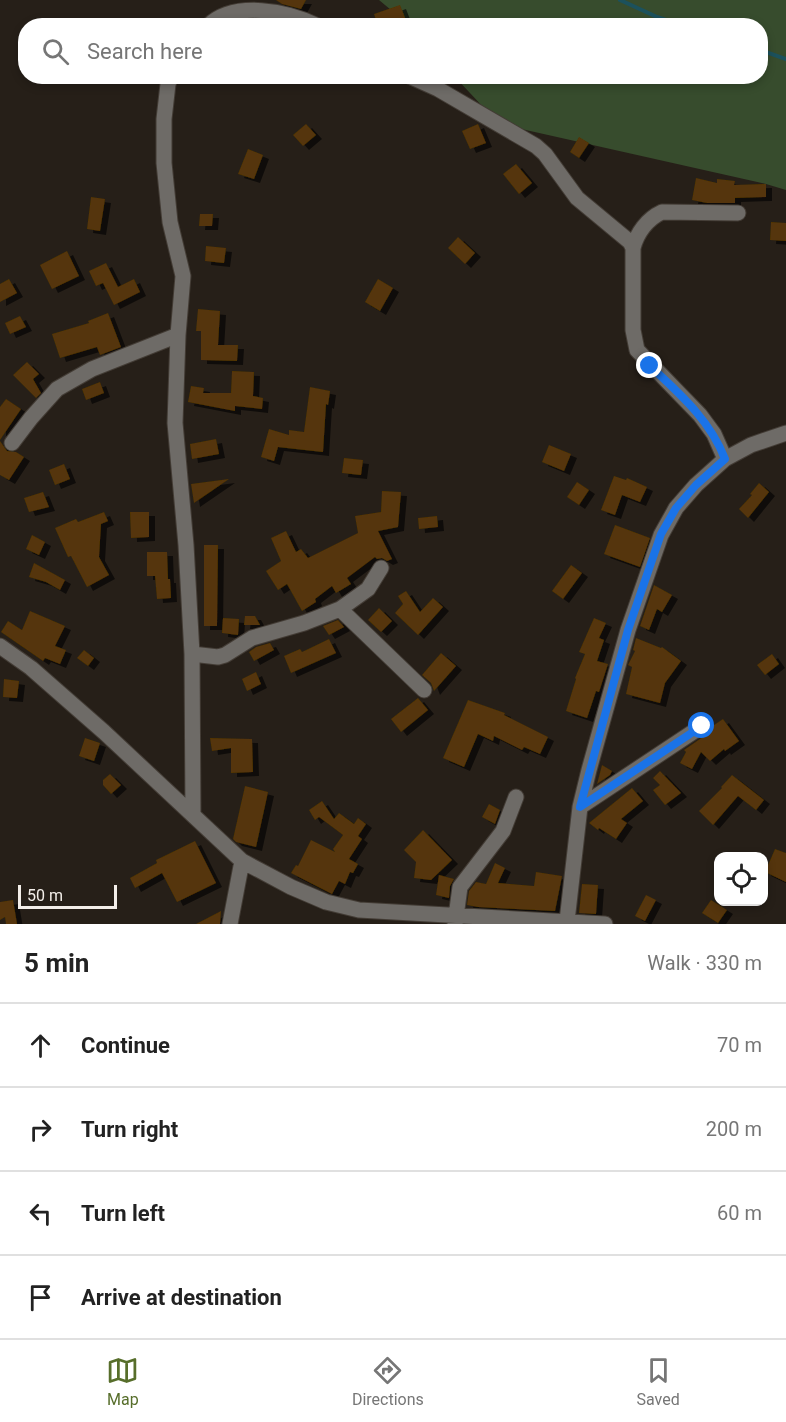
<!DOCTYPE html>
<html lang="en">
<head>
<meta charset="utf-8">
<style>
  :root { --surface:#fff; --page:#f2f2f2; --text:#222; --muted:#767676; --line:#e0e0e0; --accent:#576e2b }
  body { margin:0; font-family:Roboto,sans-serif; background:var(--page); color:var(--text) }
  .controls { position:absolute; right:18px; bottom:18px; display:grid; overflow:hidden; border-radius:12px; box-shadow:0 3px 9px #0003 }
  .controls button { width:54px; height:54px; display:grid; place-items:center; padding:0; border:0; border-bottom:2px solid var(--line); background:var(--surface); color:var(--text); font:30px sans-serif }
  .scale { position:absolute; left:18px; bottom:15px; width:99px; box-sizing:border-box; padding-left:6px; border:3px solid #f3eee9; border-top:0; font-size:16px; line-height:21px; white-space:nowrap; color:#f3eee9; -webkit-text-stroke:4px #261f18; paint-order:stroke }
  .stop { position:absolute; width:18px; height:18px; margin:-14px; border:4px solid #1a73e8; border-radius:50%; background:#fff }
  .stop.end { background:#1a73e8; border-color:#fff; box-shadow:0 2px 6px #0008 }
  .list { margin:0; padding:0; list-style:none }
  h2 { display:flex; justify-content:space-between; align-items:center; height:78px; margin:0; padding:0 24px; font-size:26px }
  h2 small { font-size:20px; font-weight:400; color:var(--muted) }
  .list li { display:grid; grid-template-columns:39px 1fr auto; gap:18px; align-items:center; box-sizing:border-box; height:84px; padding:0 24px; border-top:2px solid var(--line) }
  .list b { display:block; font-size:22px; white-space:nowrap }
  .list em { font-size:20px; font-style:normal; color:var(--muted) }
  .icon { flex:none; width:33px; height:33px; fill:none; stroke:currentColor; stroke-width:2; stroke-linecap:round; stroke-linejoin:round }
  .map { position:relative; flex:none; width:786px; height:924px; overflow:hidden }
  .search { position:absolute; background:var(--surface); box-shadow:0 3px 9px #0003; left:18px; right:18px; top:18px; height:66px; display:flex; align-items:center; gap:15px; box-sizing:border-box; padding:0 21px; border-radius:24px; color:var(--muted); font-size:22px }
  .sheet { height:414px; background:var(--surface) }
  nav { display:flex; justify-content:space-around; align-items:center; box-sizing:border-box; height:84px; border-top:2px solid var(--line); background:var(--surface); font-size:16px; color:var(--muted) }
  nav a { display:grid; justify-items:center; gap:3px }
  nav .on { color:var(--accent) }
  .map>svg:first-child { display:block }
  .green { fill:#374c2d }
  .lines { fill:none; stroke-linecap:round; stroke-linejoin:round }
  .stream { stroke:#1c515c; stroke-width:4 }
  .building { fill:#543607; filter:url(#shadow) }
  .minor-casing { stroke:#433c35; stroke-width:17 }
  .minor { stroke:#6e6b67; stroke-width:15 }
  .route { stroke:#1a73e8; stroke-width:8 }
</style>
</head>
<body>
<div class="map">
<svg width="786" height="924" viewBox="0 0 786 924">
  <defs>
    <filter id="shadow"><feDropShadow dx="6" dy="4" stdDeviation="0" flood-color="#0009"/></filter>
  </defs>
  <rect width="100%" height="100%" fill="#261f18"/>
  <path class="green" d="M379,0H786V190L766,184L499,124L455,77L760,76V26L409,25Z"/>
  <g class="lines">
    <path class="stream" d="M620,0L657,17L684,26
      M760,50L786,59"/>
  </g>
  <path class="building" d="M276,0H306L301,9L282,4Z
    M400,5L407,23L400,26H378L374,14Z
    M306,124L316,135L303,146L293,135Z
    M478,124L486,143L470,149L462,131Z
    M579,137L589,143L579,158L570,152Z
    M248,149L263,155L254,179L238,174Z
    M516,164L532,183L519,194L503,174Z
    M696,178L717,183V179L735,181L734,185L766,184V197L735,198V203H707L692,200Z
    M91,197L105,199L100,231L87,229Z
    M200,214H213L212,226H199Z
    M771,222L786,223V241L770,240Z
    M458,237L475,253L465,264L448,248Z
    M206,246L226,248L224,263L205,261Z
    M67,251L79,276L52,289L40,265Z
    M106,263L118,287L134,279L140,292L114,305L103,283L96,286L89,271Z
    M9,279L17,293L0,302V284Z
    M378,279L393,288L380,311L365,302Z
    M198,309L220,311L218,345H238L237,361L201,360V331H196Z
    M108,313L121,347L100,355L97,347L60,358L52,334L89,323L88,321Z
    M20,316L26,327L10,334L5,323Z
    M27,362L39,374L33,379L41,393L36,398L13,375Z
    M232,371L254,372L253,396L263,398L262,409L235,406V411L188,402L191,386L204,388L203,393H231Z
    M100,382L104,393L86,400L82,389Z
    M310,387L330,391L328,405L326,404L323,452L278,447L274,461L261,457L269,429L289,435V430L304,432Z
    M6,399L21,409L0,440V407Z
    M216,439L219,454L192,459L190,444Z
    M0,441L7,451L16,452L24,457L9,480L0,475Z
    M549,445L571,454L564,471L542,462Z
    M344,458L363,460L361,475L342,473Z
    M64,464L70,479L55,485L49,470Z
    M614,476L626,480L627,478L647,487L640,502L622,495L615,515L601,510Z
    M229,479L194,503L191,484Z
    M577,482L589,490L579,505L567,497Z
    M759,483L769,492L748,518L739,509L752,495L750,494Z
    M382,491L401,492L398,527L378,531L392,559L387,561L382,558L377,559L375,557L347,578L351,584L336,593L332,586L315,599L316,602L302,611L287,584L278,590L266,571L281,561L271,538L286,531L296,552L301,549L308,558L358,533L355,516L381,512Z
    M43,492L49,507L29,512L24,498Z
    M104,512L108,521L101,524L99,557L109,575L87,587L71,556L68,557L55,528L76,519L78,522Z
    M130,512H149V537L131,538Z
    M437,516L438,527L419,529L418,518Z
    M615,525L650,538L640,567L604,554Z
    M32,535L45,542L39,555L26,549Z
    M204,545H218L217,626H204Z
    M147,552H167L168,579H170L171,598L157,599L155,576H147Z
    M34,563L65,580L60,590L46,582L29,577Z
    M571,565L582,573L563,599L552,591Z
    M654,585L672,595L662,612L657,609L649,630L640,626Z
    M406,591L420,612L433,598L443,607L418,635L395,613L403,604L398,596Z
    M379,608L392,621L381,632L368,620Z
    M30,611L65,626L55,646L66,650L60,664L45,658L43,661L1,632L8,621L22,630Z
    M245,616H255L260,625H244Z
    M223,618L239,619L238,635L222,633Z
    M594,618L606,623L599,638L604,640L597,661L608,664L599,692L596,691L587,718L566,711L576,679L575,678L585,654L579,652Z
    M338,620L344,627L329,635L323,626Z
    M636,638L661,648L662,647L681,661L665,683L660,703L626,694L632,667L628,665L635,651L633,650Z
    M329,639L336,653L291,673L284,656L300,649L302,652Z
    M270,643L274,650L254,661L249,652L256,647Z
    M84,650L94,658L88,666L77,658Z
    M441,653L456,666L434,691L431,683L422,675Z
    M772,654L779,664L765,675L757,665Z
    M256,672L261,684L247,691L242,679Z
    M4,679L19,681L17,698L3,697Z
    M418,698L428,710L401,732L391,719Z
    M468,700L505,713L504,715L548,737L540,754L524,747L522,750L494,736L493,741L478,734L464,767L443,758Z
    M723,719L739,741L725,751L724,749L710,761L701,752L692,769L680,763L686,752L684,750L707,734L711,727Z
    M85,738L100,743L94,761L79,756Z
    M210,738L252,739L253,772L231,773V748L212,751Z
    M602,765L612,771L610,775L597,784Z
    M660,771L681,793L665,805L653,790L660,785L653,778Z
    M110,774L121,785L111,794L103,785V780Z
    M732,775L764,800L756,810L738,796L713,825L699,811L722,788L721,787Z
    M245,786L268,792L256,847L236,842L233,839Z
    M632,788L643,801L621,819L627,823L616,839L599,828L598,830L589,823Z
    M322,801L334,819L339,813L354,824L358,818L366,824L358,836L362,839L349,859L358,864L353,873L350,872L345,884L339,881L332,894L291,873L296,865L298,866L311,840L335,852L333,849L343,835L319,817L315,820L309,810Z
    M489,804L500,810L495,824L482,817Z
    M423,830L452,860L431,880L414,878L416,862L404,850Z
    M195,841L216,883L177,902L162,873L135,888L130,878L157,863L156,860Z
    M775,849L786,853V882L765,872Z
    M495,863L505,868L498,883L534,886L536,872L562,876L555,911L478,907L467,905L469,891L476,882L486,884Z
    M439,875L454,879L450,886L449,898L436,895Z
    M582,884L598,885L596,914L579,913Z
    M646,895L656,900L645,921L635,916Z
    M13,900L17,924H6L5,917L0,920V902Z
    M711,900L727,910L718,923L702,913Z
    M221,911L220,924H196Z"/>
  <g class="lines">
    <g class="minor-casing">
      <path id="minor" d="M208,26C234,0 288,11 318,26
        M171,76L168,84L164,119V163L170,222L183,276L178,335L175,423L186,545L192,654L193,814
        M409,76L438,89L536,146L545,154L577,198L630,242L633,248V330L637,350L700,415L714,434L725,459
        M633,248C637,233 647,219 662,212L738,213
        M12,443L31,418L57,389L92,369L178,335
        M340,609L424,690
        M0,646L31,668L104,732L242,861L291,887L326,902L359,910L605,924
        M192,654L218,657L225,655L252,638L304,623L340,609L368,589L381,568
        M580,807L702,726
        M567,921L580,807L589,770L628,630L661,535L676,508L696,485L725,459L751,445L786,433
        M230,924L242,861
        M455,924L460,887L503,831L516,797"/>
    </g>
    <use href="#minor" class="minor"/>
  </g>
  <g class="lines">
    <path class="route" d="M650,366C680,394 710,420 725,459L696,485L676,508L661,534L628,630L580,807L702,726"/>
  </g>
</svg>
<div class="controls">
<button><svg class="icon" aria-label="locate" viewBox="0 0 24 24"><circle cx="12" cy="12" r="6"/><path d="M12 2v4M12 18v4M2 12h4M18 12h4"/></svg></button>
</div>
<div class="scale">50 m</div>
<div class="stop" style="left:702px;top:726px"></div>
<div class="stop end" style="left:650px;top:366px"></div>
<div class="search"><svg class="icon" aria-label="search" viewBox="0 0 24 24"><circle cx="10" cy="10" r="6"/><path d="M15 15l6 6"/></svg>Search here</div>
</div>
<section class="sheet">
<h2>5 min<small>Walk · 330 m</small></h2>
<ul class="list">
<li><svg class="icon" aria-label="ahead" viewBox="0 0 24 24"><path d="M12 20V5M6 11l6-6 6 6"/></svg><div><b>Continue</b></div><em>70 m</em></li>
<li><svg class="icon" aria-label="right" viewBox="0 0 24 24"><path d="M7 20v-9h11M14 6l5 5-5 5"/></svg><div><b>Turn right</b></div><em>200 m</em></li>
<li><svg class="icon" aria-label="left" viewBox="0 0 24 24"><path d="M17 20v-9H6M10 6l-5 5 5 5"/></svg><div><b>Turn left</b></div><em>60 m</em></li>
<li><svg class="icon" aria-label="arrive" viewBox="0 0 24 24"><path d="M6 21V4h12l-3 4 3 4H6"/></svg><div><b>Arrive at destination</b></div></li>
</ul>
</section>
<nav>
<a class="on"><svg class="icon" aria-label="map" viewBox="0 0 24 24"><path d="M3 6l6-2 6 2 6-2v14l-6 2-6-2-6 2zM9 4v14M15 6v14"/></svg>Map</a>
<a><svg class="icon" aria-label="directions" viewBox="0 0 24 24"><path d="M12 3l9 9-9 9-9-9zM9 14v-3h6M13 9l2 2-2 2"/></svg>Directions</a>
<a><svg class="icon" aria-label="saved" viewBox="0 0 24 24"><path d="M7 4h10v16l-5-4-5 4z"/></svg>Saved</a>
</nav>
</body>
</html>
